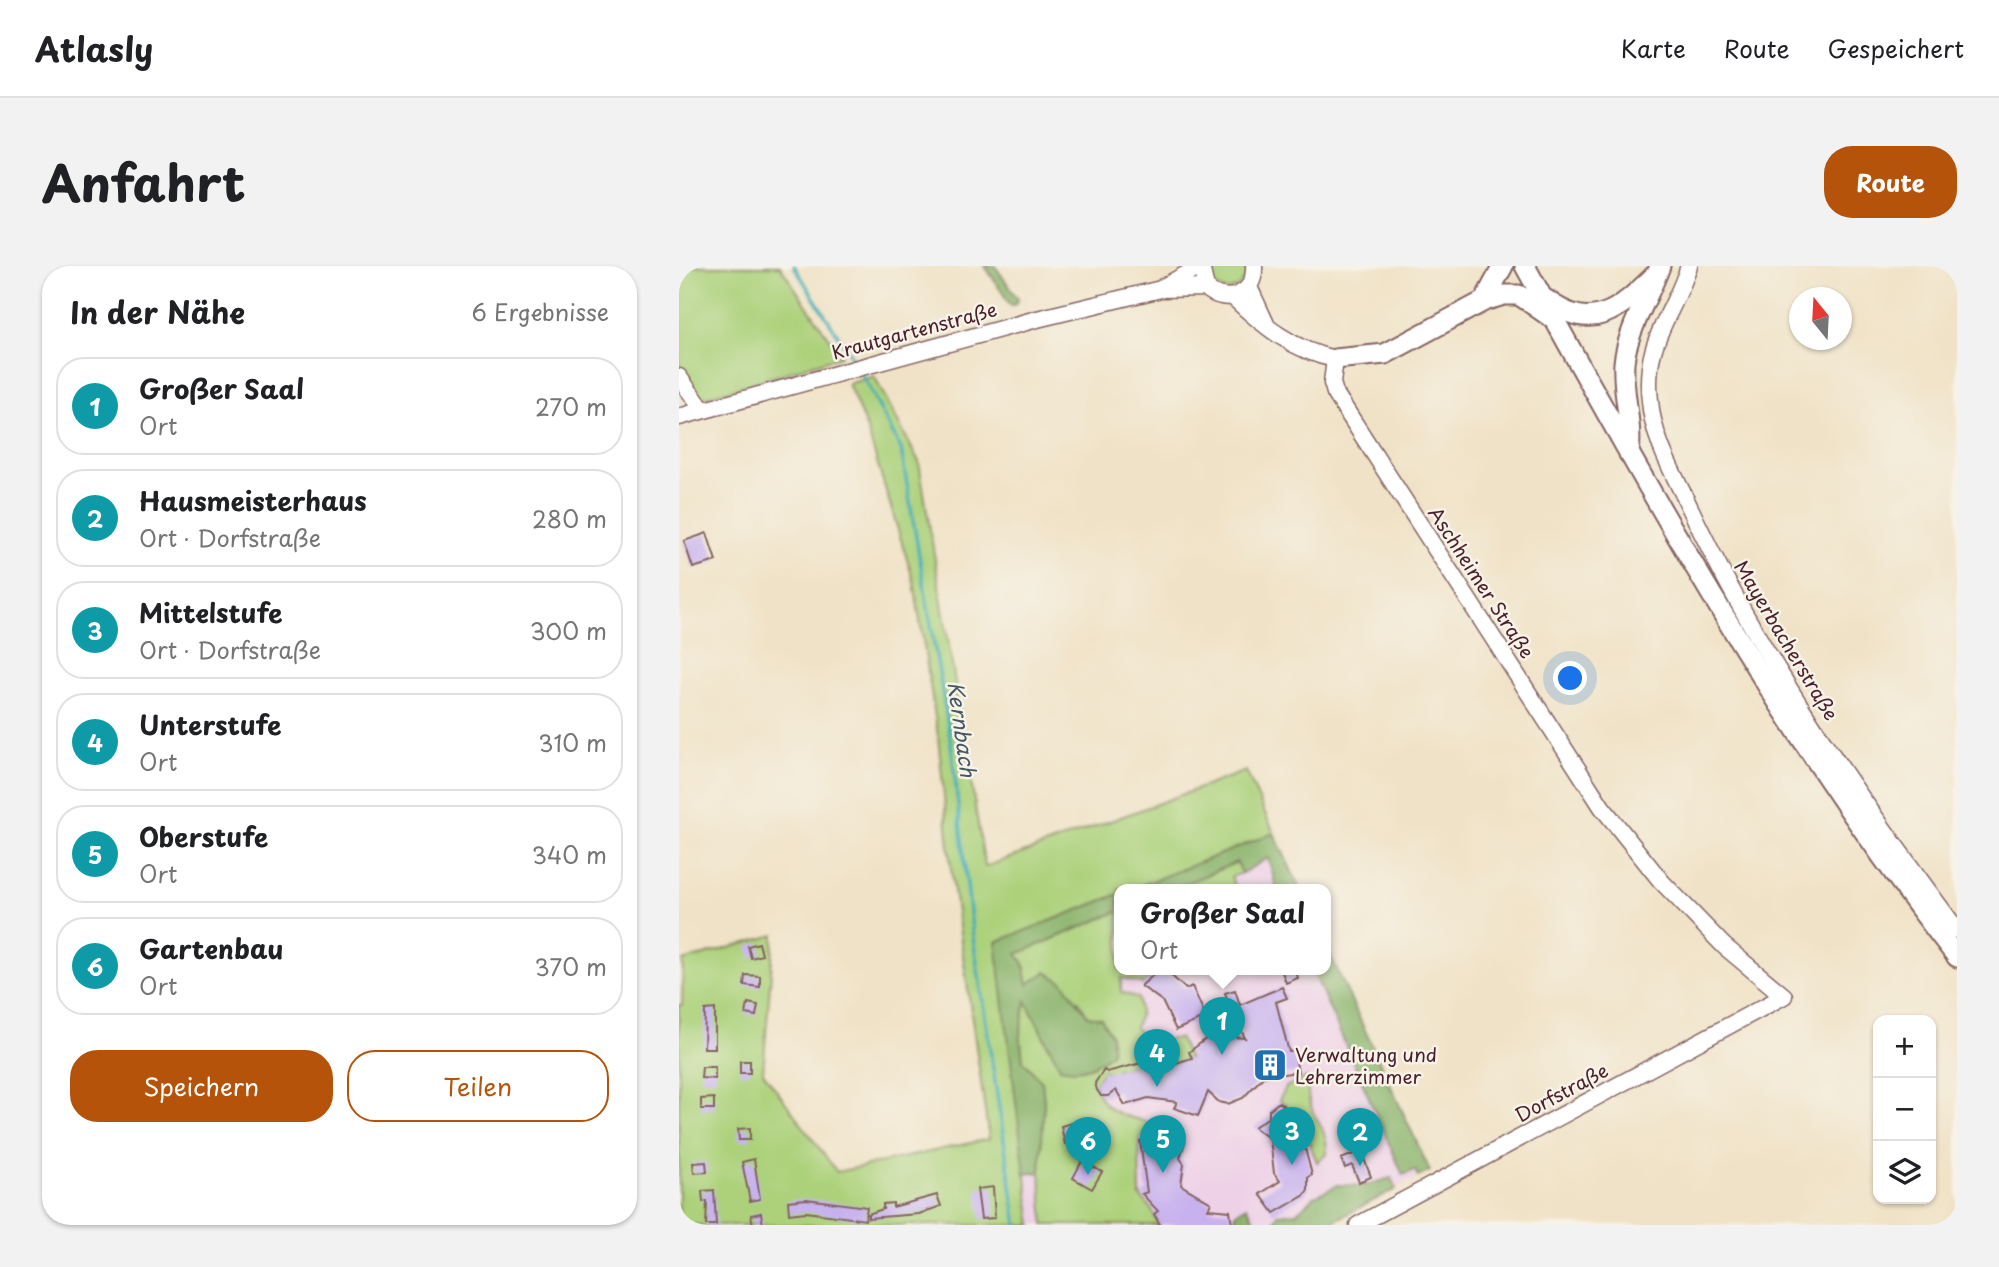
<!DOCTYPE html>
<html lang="de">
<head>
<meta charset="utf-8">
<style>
  :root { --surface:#fff; --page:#f2f2f2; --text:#202124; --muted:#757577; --line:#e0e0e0; --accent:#b45309 }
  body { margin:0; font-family:"Playpen Sans",sans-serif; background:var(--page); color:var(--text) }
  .controls { position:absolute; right:21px; bottom:21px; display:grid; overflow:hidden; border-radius:14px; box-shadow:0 2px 5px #0004 }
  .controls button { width:63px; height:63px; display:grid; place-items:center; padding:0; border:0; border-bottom:2px solid var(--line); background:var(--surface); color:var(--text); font:35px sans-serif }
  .compass { position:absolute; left:1110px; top:21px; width:63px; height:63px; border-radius:50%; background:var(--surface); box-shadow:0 2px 5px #0004; rotate:342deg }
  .you { position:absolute; left:892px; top:413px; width:24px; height:24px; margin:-18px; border:5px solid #fff; border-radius:50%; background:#1a73e8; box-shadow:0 0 0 10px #1a73e833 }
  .badge { display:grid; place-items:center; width:46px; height:46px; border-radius:50%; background:var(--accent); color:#fff; font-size:23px; font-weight:700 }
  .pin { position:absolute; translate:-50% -58px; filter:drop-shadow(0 2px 4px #0008) }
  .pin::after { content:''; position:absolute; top:37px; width:24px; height:21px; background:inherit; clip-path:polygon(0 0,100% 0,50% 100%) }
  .popup { position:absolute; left:435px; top:618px; width:217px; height:91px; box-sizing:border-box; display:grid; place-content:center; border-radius:14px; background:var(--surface); filter:drop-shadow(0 2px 5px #0005); font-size:23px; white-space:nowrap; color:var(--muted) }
  .popup b { font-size:26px; color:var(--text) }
  .popup::after { content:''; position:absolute; left:50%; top:100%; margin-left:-14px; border:14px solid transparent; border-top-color:var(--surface) }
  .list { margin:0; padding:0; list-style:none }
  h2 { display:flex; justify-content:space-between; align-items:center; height:91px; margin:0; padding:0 28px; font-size:30px }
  h2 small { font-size:23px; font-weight:400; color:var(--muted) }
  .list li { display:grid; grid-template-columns:46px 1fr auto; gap:21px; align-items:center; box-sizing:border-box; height:98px; margin:0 14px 14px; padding:0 14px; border:2px solid var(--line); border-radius:28px }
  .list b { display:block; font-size:26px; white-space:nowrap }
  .list p { margin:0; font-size:23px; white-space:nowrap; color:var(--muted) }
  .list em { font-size:23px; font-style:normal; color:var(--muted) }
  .actions { display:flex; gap:14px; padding:21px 28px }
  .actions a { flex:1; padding:16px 0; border:2px solid var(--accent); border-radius:28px; text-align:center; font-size:24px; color:var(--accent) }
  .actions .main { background:var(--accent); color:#fff }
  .icon { flex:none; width:38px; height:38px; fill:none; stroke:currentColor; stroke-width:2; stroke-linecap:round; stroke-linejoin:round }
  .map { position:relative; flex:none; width:1278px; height:959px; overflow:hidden; border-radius:28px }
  header { display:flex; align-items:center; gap:42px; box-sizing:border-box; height:98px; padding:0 35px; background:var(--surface); border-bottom:2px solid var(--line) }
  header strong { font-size:33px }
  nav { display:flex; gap:38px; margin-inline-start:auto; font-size:24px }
  .intro { display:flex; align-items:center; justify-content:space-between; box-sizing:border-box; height:168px; padding:0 42px }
  h1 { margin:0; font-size:49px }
  .button { padding:18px 32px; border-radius:28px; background:var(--accent); color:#fff; font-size:24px; font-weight:700 }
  main { display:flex; gap:42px; padding:0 42px }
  aside { flex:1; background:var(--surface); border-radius:28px; box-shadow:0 2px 5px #0004 }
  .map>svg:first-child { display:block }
  .built { fill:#eed0e7 }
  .green { fill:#acd17a; stroke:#7b7852; stroke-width:2 }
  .forest { fill:#89b36a; stroke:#6a694a; stroke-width:2 }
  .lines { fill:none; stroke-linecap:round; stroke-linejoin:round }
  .stream { stroke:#3aabb5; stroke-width:3.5 }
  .building { fill:#c8b1ef }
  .minor-casing { stroke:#846361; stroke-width:19 }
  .major-casing { stroke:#846361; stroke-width:23 }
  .minor { stroke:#fff; stroke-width:16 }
  .major { stroke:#fff; stroke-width:19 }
  .labels { text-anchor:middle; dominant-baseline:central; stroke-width:5; stroke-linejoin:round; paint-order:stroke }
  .street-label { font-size:19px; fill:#4a1f2b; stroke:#f7f3e8 }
  .poi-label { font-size:19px; fill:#4a1f2b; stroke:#f7f3e8; text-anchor:start }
  .water-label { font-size:21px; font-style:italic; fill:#445762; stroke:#f7f3e8 }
</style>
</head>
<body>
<header>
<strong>Atlasly</strong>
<nav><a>Karte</a><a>Route</a><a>Gespeichert</a></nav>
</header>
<div class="intro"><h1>Anfahrt</h1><a class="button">Route</a></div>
<main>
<aside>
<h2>In der Nähe<small>6 Ergebnisse</small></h2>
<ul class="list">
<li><span class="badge" style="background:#0f9aa8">1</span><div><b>Großer Saal</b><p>Ort</p></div><em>270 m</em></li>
<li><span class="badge" style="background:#0f9aa8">2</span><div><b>Hausmeisterhaus</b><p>Ort · Dorfstraße</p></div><em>280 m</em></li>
<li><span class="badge" style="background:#0f9aa8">3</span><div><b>Mittelstufe</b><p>Ort · Dorfstraße</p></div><em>300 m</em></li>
<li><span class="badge" style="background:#0f9aa8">4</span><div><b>Unterstufe</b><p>Ort</p></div><em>310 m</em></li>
<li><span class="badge" style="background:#0f9aa8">5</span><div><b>Oberstufe</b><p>Ort</p></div><em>340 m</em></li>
<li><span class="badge" style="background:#0f9aa8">6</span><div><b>Gartenbau</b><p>Ort</p></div><em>370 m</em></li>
</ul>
<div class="actions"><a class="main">Speichern</a><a>Teilen</a></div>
</aside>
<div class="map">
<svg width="1278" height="959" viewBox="0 0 1278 959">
  <rect width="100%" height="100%" fill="#f7f3e8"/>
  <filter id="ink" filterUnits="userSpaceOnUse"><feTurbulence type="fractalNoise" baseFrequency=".0143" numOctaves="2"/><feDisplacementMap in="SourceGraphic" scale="14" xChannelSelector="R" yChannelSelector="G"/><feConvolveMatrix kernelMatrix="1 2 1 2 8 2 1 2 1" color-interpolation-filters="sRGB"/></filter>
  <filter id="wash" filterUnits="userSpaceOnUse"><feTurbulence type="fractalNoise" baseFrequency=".00686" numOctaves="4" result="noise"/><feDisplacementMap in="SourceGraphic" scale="28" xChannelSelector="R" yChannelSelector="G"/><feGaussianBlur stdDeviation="1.57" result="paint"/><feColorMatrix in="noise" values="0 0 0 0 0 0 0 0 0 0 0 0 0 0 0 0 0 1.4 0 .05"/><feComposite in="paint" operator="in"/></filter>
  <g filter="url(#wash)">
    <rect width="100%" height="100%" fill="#f0e2c6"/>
    <path class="built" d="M567,505L621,623H440V703H646V678L751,905L647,959H353L317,676Z"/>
    <path class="green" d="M0,0H101L162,90L21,133L0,101Z
      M528,0H568V9L560,21L547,25L534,19Z
      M195,110L240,196L306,601L567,505L595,567L453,623H440V628L318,676L353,959H0V739H3L4,695L95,669L84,806L158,906L310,873L273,611L259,470L235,316L188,163L169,118Z
      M558,596L563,607L552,611L557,623H493Z
      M440,645V703H481L464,718L442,712V726L459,732L461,747L456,762L473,776L500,772L510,793L494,798L470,795L437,803L438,812L425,804L416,817C421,847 447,851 473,857L460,875L461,930L473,943L479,959H365L361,906L365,836L363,816L344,795L341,767L347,734L370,782L409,750L399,734L349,718L344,696L338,688Z
      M627,812C630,820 628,826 630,834C636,858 648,859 648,888L638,896L627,868L614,853L618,849L600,834L608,820Z"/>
    <path class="forest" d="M306,0H316L339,33L338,37L332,40Z
      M595,567L621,623H598L589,592L563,607L558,596L493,623H453Z
      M440,628V645L338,688L344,696L349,718L367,706L384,716L409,750L422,752L432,769L433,786C417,801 402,807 381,802L347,735L341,767L344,795L363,816L365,836L361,906L346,908L317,676Z
      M646,678L751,905L739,911L736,904L724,909L633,703H646Z
      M712,912L717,923L647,959L596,956L599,948L617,947L636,930L659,919L684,920Z
      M568,940L578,959H555L557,947Z"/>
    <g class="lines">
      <path class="stream" d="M115,0L177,98
        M181,105L222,183L272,477L294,672L338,959"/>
    </g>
    <g id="blocks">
      <path class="building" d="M28,267L37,295L14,302L5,275Z
        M80,677L83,689L72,692L69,680Z
        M481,703H485L507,723L513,720L527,751L497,764L483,735L462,720Z
        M602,703H616L619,712L607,717Z
        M66,709L81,710V721L65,719Z
        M603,721L608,732L597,736L610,786L615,785L619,806L584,811L564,832L549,838L540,836L529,826L519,850L495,842L498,836L469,832L446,839L437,824L429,830H422L418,824L416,817L425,804L428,806L470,795L494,798L513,792L510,786L532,769L566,772L553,744L558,738L551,741L546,727L556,724L561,739Z
        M69,737L79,739L77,750L67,748Z
        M36,743V782H25L26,744Z
        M61,795H71V807H61Z
        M23,801H36V813L22,812Z
        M35,832V843H22V833Z
        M600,836L618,850L614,853L627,868L623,871L633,909L629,911V924L626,929L595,947L581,928L601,915L595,907L591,873L575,861L590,851V844Z
        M393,857L398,875L386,878L382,860Z
        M71,862V874H60L59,863Z
        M476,870L480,875L491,872L506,876L501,892L505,898L502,919L532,937L529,943L551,945L553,959H481L475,948L479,945L463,928L468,926L461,875Z
        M682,885L692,911L680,916L673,899L666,902L662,893Z
        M75,893L81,933L71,935L63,896Z
        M403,895L423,906L413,923L394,912Z
        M27,896L28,906L15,907L14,897Z
        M314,921L316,952L302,953L298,923Z
        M35,924L37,959H27L28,935L24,936L23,925Z
        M258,929L262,940L240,948L189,952V948L204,943V938L214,937V941Z
        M127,933L188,941L186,954L127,946L110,948L109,935Z
        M82,947L84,958L74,959L72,949Z"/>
    </g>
  </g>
  <g filter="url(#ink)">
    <use href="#blocks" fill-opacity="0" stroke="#846361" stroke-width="2"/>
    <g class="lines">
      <g class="minor-casing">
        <path id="minor" d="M522,0L527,22C547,40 577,29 575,0
          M1010,0C994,51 964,74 971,135C974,174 996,210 1012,244C1083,395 1179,531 1278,664
          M484,21L522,0
          M570,21L588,60
          M554,31C583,59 615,85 656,93L653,117L656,127L923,541L982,615L1045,680L1105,730L679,959
          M0,111L24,144
          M0,151L358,53L482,23L527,22"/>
      </g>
      <g class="major-casing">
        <path id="major" d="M846,0C977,239 1110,476 1278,691
          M868,34C913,68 940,44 975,10
          M805,35L824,0
          M656,93L706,88L805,35L825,29H840L870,50
          M950,188C954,157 943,128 945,97C948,64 970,31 981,0"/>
      </g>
      <use href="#minor" class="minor"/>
      <use href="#major" class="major"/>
    </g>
  </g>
  <defs>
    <g id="building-square" transform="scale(1.75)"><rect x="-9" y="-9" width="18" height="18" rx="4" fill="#1f6fb2" stroke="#f7f3e8"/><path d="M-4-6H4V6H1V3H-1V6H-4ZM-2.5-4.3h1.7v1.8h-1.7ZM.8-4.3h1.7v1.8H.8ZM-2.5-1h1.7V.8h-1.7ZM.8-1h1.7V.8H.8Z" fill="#fff"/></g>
  </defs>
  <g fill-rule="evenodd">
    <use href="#building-square" x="591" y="799"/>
  </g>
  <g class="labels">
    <g class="street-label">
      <text transform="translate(235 64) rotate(-15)">Krautgartenstraße</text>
      <text transform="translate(803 316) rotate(57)">Aschheimer Straße</text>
      <text transform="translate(1108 374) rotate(59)">Mayerbacherstraße</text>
      <text transform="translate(882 826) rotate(-28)">Dorfstraße</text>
    </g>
    <g class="poi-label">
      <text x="616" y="788">Verwaltung und<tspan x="616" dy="22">Lehrerzimmer</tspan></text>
    </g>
    <g class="water-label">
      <text transform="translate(284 463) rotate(82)">Kernbach</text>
    </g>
  </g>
</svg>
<div class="controls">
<button>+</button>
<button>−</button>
<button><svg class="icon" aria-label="layers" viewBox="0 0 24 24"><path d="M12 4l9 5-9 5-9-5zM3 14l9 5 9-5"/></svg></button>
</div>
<svg class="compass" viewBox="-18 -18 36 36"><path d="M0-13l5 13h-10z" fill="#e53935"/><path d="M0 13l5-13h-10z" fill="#757577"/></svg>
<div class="you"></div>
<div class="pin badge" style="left:543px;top:789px;background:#0f9aa8">1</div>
<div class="popup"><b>Großer Saal</b>Ort</div>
<div class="pin badge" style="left:681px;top:900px;background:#0f9aa8">2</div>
<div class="pin badge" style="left:613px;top:899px;background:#0f9aa8">3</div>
<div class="pin badge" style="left:478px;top:821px;background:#0f9aa8">4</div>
<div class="pin badge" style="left:484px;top:907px;background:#0f9aa8">5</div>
<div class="pin badge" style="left:409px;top:909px;background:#0f9aa8">6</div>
</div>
</main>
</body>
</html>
